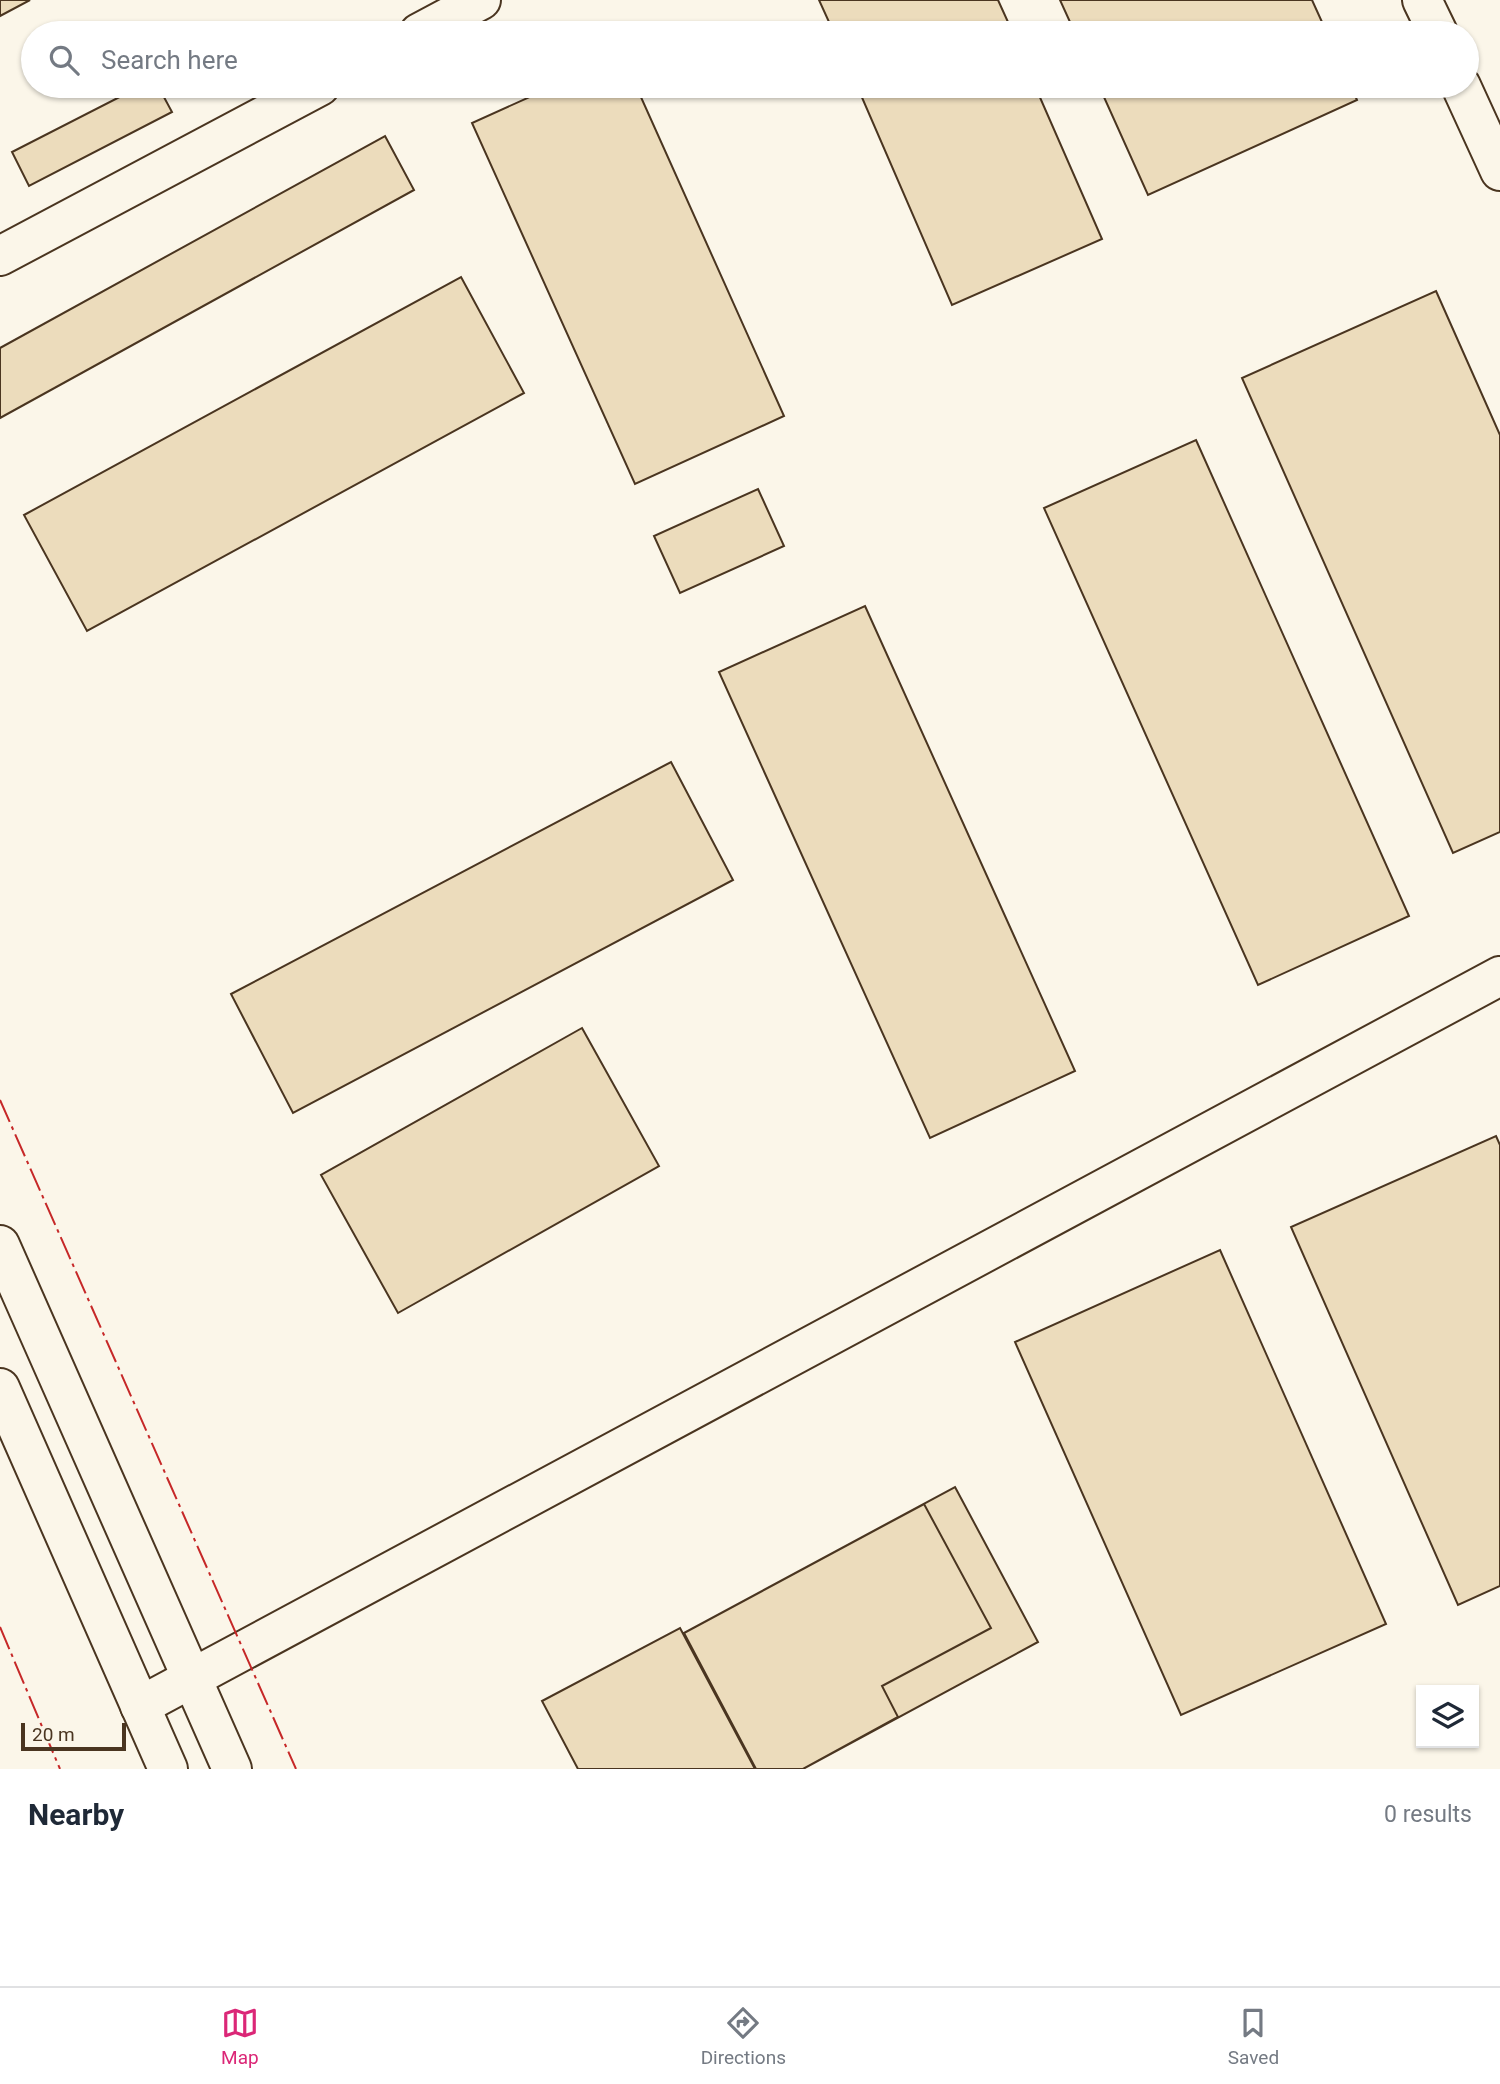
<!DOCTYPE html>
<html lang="en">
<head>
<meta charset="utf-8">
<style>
  :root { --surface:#fff; --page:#f6f6f7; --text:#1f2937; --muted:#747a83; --line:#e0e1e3; --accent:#db2777 }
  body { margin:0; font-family:Roboto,sans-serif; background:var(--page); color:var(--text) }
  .controls { position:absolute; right:21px; bottom:21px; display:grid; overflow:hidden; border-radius:0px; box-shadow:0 2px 5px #0004 }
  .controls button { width:63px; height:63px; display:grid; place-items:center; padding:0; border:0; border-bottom:2px solid var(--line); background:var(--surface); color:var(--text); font:35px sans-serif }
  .scale { position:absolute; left:21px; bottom:18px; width:105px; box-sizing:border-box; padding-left:7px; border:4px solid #4a3520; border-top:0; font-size:19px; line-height:24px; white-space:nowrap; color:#4a3520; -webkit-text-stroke:5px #fbf6e9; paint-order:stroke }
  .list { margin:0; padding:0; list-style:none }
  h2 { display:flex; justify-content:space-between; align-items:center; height:91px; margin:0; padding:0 28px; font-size:30px }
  h2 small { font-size:23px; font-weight:400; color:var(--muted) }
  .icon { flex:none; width:38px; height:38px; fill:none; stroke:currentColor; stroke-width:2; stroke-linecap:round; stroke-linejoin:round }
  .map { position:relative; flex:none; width:1500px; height:1769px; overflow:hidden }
  .search { position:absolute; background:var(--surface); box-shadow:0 2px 5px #0004; left:21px; right:21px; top:21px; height:77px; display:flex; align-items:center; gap:18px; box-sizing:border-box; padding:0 24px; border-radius:38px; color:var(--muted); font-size:26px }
  .sheet { height:217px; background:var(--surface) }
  nav { display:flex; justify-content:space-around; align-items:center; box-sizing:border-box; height:98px; border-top:2px solid var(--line); background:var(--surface); font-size:19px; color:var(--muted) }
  nav a { display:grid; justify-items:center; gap:4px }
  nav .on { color:var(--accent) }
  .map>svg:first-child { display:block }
  .building { fill:#ecdcbc; stroke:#4a3520; stroke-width:2 }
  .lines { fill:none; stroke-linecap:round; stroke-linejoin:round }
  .minor-casing { stroke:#4a3520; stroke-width:42 }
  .major-casing { stroke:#4a3520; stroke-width:42 }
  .minor { stroke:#fbf6e9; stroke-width:38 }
  .major { stroke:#fbf6e9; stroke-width:38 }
  .power { stroke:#c62828; stroke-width:2; stroke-dasharray:24 5 3.5 5; stroke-linecap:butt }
</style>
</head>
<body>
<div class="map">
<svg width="1500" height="1769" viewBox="0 0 1500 1769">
  <rect width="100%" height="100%" fill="#fbf6e9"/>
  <path class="building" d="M0,0H30L0,16Z
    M819,0H998L1013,33H834Z
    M1060,0H1312L1327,33H1075Z
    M141,86H158L172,112L29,186L12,152Z
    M554,86H636L784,416L635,484L472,123Z
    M857,86H1035L1102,239L952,305Z
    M1099,86H1351L1357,100L1148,195Z
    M385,136L414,190L0,418V348Z
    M461,277L524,393L87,631L24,515Z
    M1436,291L1500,435V832L1453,853L1242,378Z
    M1196,440L1409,916L1258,985L1044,508Z
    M758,489L784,546L680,593L654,536Z
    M865,606L1075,1071L930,1138L719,672Z
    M671,762L733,880L293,1113L231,994Z
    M582,1028L659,1166L398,1313L321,1175Z
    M1496,1136L1500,1145V1586L1458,1605L1291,1227Z
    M1220,1250L1386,1624L1181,1715L1015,1342Z
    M955,1487L1038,1642L803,1769H756L684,1633Z
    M924,1504L991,1628L882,1686L898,1717L803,1769H756L684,1633Z
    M680,1628L755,1769H578L542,1701Z"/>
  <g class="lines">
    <g class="minor-casing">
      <path id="minor" d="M1422,0L1438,33
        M419,33L481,0
        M1461,86L1500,171
        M0,256L320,86
        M140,1706L1500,976"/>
    </g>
    <g class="major-casing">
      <path id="major" d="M0,1245L232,1769
        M0,1388L168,1769"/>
    </g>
    <use href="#minor" class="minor"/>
    <use href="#major" class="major"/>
    <path class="power" d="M0,1100L296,1769
      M0,1627L60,1769"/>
  </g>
</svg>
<div class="controls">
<button><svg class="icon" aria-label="layers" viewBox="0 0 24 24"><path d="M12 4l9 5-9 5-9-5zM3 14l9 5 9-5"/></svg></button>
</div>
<div class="scale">20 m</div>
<div class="search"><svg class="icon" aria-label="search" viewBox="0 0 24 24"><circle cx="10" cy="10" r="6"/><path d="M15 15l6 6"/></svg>Search here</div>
</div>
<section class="sheet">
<h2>Nearby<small>0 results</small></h2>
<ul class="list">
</ul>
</section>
<nav>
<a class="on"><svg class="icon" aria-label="map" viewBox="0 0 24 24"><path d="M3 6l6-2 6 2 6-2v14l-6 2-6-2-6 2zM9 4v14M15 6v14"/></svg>Map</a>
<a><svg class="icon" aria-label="directions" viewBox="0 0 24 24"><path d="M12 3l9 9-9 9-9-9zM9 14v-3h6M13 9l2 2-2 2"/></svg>Directions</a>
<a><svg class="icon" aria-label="saved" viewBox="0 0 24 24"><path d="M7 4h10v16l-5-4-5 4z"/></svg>Saved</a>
</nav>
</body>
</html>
